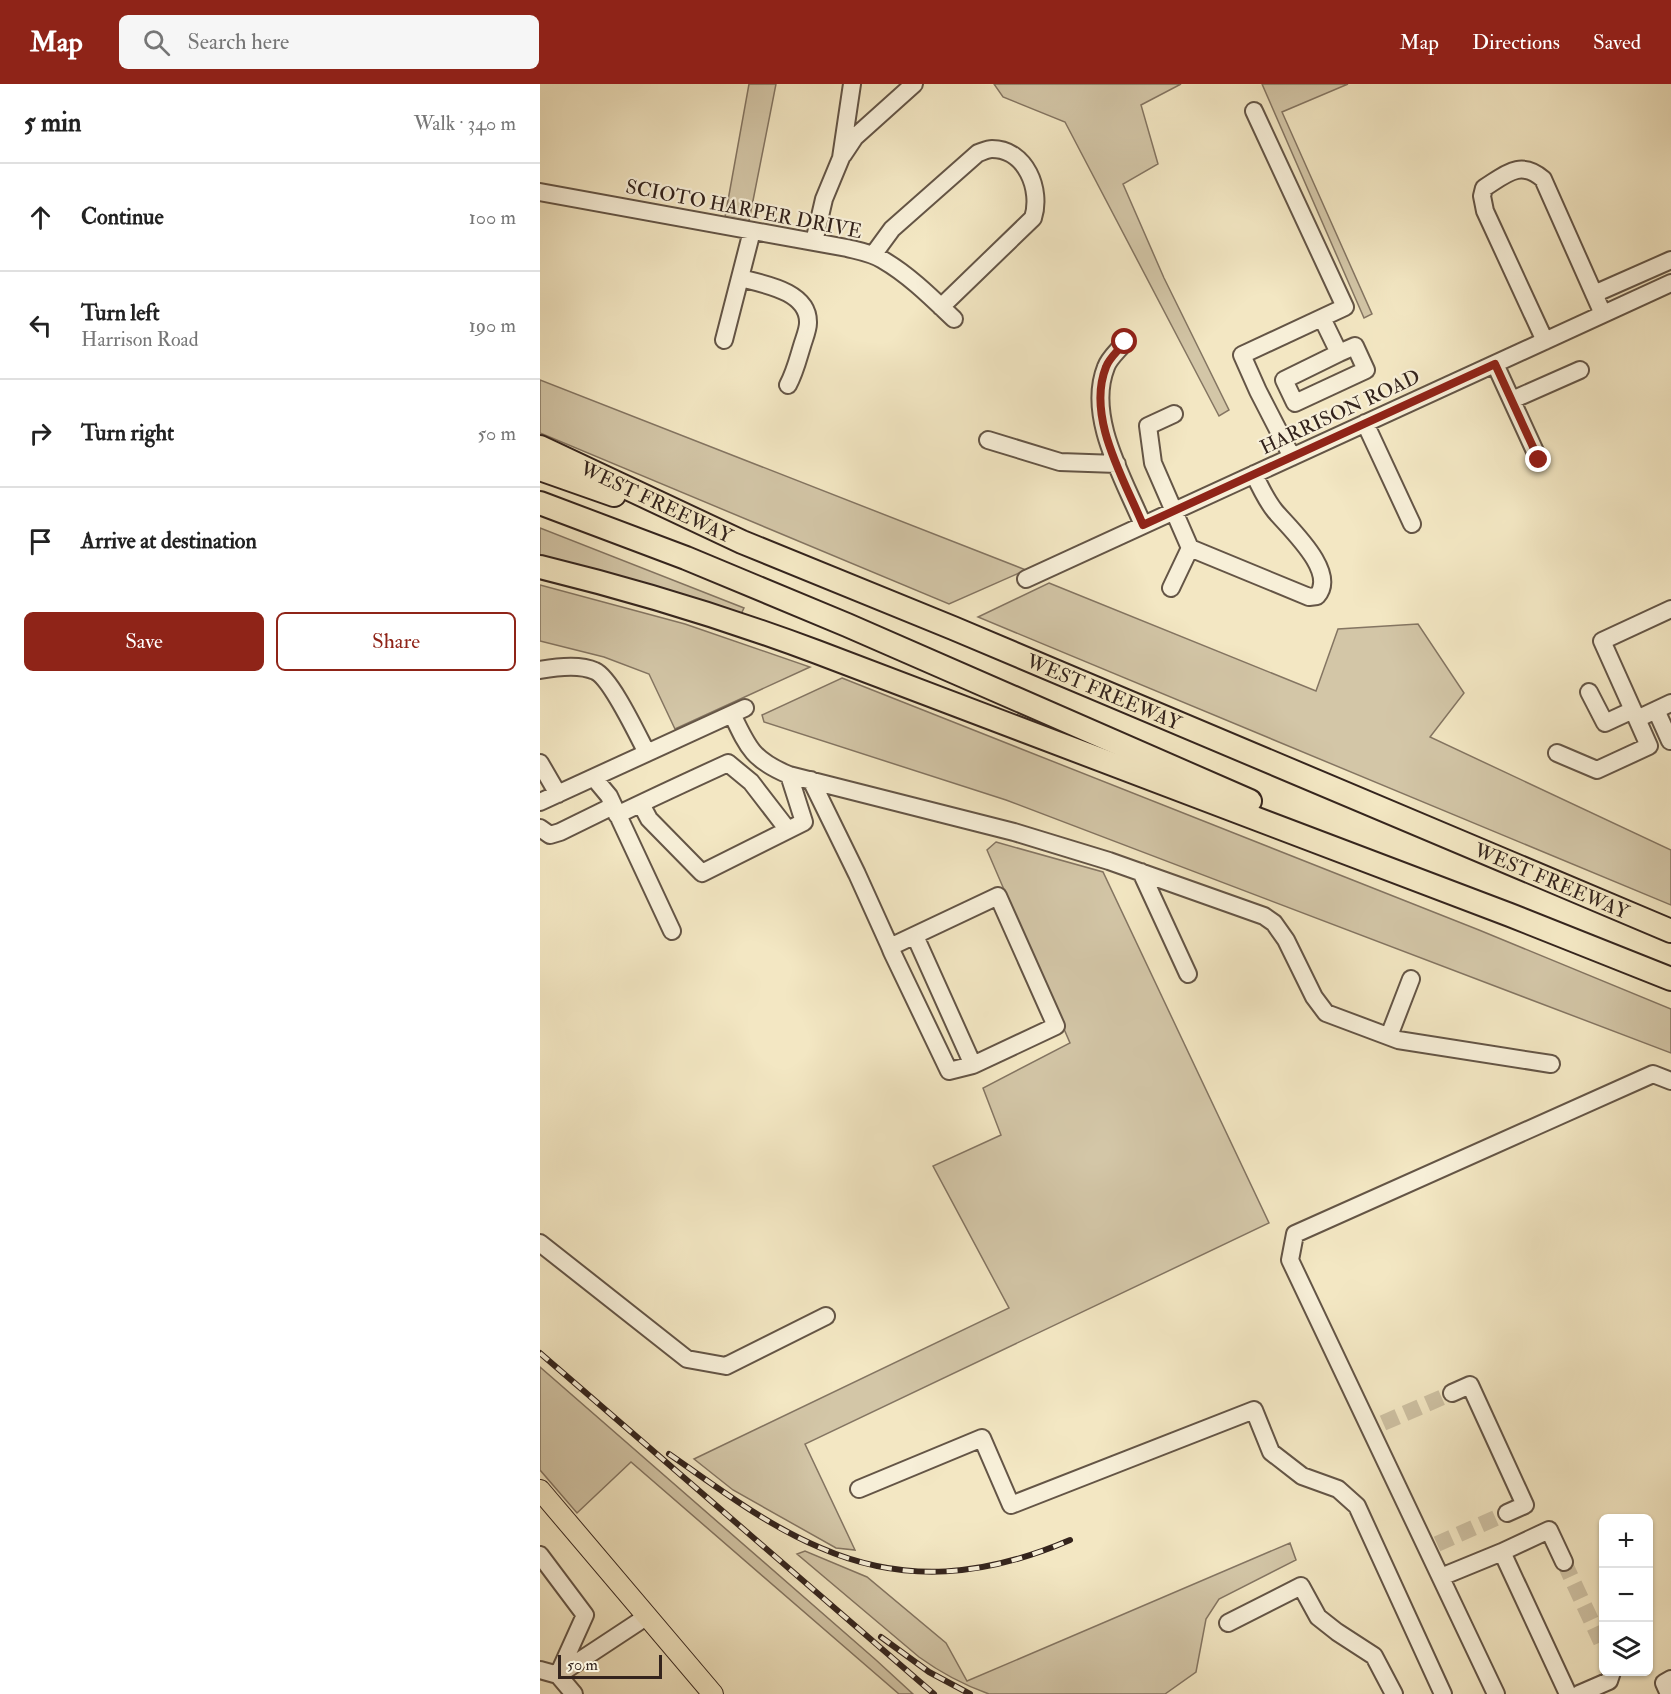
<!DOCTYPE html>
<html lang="en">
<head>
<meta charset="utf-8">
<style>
  :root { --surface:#fff; --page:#f6f6f6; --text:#222; --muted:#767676; --line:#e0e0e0; --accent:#8f2418 }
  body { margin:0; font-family:"IM FELL Double Pica",serif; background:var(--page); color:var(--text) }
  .controls { position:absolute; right:18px; bottom:18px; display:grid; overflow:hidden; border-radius:9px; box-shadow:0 2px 4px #0004 }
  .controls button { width:54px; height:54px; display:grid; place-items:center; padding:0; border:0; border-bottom:2px solid var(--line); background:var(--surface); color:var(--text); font:30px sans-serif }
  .scale { position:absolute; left:18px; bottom:15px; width:104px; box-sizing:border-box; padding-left:6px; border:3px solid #34241d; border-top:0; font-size:16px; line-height:21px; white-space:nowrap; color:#34241d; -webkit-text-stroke:4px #f7efd8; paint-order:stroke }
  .stop { position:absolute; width:18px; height:18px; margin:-14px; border:4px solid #8f2418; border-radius:50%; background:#fff }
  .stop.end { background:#8f2418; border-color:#fff; box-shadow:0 2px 6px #0008 }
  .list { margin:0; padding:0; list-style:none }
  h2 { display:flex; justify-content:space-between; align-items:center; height:78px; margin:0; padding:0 24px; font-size:26px }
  h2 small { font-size:20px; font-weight:400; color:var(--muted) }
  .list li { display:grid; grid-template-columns:39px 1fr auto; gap:18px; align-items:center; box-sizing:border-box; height:108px; padding:0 24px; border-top:2px solid var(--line) }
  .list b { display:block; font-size:22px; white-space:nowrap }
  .list p { margin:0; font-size:20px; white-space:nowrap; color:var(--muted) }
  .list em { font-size:20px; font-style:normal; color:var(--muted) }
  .actions { display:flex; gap:12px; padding:18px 24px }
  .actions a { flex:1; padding:14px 0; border:2px solid var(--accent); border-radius:9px; text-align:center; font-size:21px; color:var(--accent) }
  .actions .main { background:var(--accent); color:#fff }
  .icon { flex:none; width:33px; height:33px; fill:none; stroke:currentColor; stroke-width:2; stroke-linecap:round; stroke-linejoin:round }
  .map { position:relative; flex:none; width:1131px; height:1610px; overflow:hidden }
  header { display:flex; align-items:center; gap:36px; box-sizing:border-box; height:84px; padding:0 30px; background:var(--accent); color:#fff }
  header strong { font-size:28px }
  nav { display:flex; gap:33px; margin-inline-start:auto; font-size:21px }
  .search { width:420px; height:54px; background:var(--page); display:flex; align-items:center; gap:15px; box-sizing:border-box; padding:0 21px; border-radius:9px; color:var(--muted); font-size:22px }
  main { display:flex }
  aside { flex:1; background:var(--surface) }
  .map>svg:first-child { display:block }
  .green { fill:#d3c6a7; stroke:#847562; stroke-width:1.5 }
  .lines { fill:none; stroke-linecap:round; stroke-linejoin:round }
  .minor-tunnel { stroke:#cdc0a2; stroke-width:16; stroke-dasharray:16 8; stroke-linecap:butt }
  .minor-casing { stroke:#645546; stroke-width:20 }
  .major-casing { stroke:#34241d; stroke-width:22 }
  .highway-casing { stroke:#34241d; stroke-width:26 }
  .minor { stroke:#f7efd8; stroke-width:16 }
  .major { stroke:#f3e7c3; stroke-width:20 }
  .highway { stroke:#f3e7c3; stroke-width:22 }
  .rail-casing { stroke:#34241d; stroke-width:6 }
  .rail { stroke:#f7efd8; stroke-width:4; stroke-dasharray:11; stroke-linecap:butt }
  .route { stroke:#8f2418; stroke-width:8 }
  .labels { text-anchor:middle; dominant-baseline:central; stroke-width:4.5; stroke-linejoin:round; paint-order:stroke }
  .street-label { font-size:20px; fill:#34241d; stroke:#f7efd8 }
</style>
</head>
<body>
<header>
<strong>Map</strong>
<div class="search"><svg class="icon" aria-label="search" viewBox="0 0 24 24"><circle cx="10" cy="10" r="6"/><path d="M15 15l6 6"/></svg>Search here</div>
<nav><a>Map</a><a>Directions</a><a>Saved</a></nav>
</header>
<main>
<aside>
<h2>5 min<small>Walk · 340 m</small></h2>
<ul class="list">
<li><svg class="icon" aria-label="ahead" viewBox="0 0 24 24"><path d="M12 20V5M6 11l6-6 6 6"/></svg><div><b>Continue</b></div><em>100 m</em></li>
<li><svg class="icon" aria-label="left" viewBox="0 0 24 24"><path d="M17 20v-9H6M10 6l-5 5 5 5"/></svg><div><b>Turn left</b><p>Harrison Road</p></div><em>190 m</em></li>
<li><svg class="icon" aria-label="right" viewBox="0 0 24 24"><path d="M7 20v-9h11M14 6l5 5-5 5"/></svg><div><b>Turn right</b></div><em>50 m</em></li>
<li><svg class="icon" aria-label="arrive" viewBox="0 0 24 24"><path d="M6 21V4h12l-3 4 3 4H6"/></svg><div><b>Arrive at destination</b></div></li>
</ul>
<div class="actions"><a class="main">Save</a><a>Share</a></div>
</aside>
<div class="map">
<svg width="1131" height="1610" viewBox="0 0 1131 1610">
  <rect width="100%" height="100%" fill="#f3e7c3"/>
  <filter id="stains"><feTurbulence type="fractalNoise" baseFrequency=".00333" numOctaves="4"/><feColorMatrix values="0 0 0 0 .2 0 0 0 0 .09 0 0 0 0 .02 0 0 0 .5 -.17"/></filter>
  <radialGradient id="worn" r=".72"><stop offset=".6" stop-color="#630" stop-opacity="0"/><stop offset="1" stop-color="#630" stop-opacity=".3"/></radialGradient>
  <path class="green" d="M209,0H236L209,137L185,133Z
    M454,0H641L601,21L618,80L583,100L624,194L689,326L679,332L525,38L463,13Z
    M722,0H808L742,28L832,230L824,234Z
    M0,296L486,486L409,520L0,349Z
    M0,444L204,524L201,530L0,473Z
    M509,499L776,607L798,545L878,540L924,609L890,653L1131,766V821L438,533Z
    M0,501L145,540L270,583L135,645L109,590L64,573L0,557Z
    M302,594L939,846L1131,925V969L466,716L224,638L222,631Z
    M456,758L563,788L729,1139L265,1360L315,1466L296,1464L193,1406L154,1375L469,1224L393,1082L461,1051L443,1004L530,959L447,766Z
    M0,1283L336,1576L373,1610H359L91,1378L37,1429L0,1386Z
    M750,1459L756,1476L679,1515L666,1535L656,1588L625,1610H449C424,1601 401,1589 379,1573L257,1470L265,1467L327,1493L406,1559L427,1597Z"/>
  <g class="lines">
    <path class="minor-tunnel" d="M843,1339L912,1309
      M897,1460L967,1429
      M1024,1478L1064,1564"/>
    <g class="minor-casing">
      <path id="minor" d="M714,27L805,223L702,271L718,307L752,373
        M303,71L315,53L374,0
        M0,108L307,164C319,167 332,169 343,176C369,191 392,214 414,235
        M274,158L284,115L301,74L312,0
        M333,171L352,145L438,69C442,68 447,65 452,65C486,65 502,106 493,134L401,223
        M200,194C223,200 269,207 268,239C268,246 264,255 262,262C258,275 255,288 248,301
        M1054,210L1131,176
        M782,234L799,269L744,296L755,319L826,286L815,262L799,269
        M184,256L212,147
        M1005,257L945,127L942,112L944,104C965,91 980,75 1003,95L1063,230
        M585,258C579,266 569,274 566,283C546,333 584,395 603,441
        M955,280L999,376
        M972,316L1040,286
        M634,330L608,342L613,379L650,464L769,513L777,512C798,488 750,445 735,427C726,416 720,403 714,390
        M825,339L872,440
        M448,356L520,378L577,380
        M486,495L1131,199
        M631,504L650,464
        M0,586C16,583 40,580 55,587C71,594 98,652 107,669
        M1049,608L1065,639L1093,626
        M1116,626L1130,657
        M192,630C208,664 213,676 249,691L474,748L569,777L724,832L734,839L746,856L774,913L786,929L858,956L1011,980
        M1097,635L1062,557L1131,525
        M1017,669L1057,686L1109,662L1097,635L1131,619
        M0,679L18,710
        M54,694L69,712L132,847
        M271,696L317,790L350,863L352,868L409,987L433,981L516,942L458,812L350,863
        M0,718L205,624
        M77,731C114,713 151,696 188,679L211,698L248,746L162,789L109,735L101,720
        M0,744L10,751L20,748L73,722
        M248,746L264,738L249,691
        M601,788L648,890
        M375,852L433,981
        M849,952L871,895
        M0,1159L147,1275L186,1282L286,1232
        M912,1309L930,1301L985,1421L967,1429
        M319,1405L442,1354L471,1421L714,1326L731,1368L762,1392L798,1405L817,1422L903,1610
        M962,1468L1009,1446L1024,1478
        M0,1471L45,1531L18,1591L34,1610
        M901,1493L962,1468L1028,1610
        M688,1539L761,1502L778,1533L797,1548L834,1572L854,1610
        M0,1586L18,1591L106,1533
        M956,1610L750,1176L755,1150L1113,990L1131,997
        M1039,1610L1069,1597L1072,1588
        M1129,1610L1124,1599L1131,1595"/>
    </g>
    <g class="major-casing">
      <path id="major" d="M0,1406L173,1610"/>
    </g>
    <g class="highway-casing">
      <g id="highway">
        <path id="s1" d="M0,363L202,458L413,544L1131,847"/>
        <path d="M0,385L74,411"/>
        <path d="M0,419L146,474L307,541L710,717"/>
        <path d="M0,483C94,506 186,534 277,568L970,831L1131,895"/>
      </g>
    </g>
    <use href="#minor" class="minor"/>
    <use href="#major" class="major"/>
    <use href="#highway" class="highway"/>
    <g class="rail-casing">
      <path id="rail" d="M0,1269L394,1610
        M129,1370C177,1403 226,1441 281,1464C366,1501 446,1492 530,1456
        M341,1553L389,1588L430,1610"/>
    </g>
    <use href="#rail" class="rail"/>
  </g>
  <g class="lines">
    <path class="route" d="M585,258C579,266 569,274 566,283C546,333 584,395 603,441L955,280L999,376"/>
  </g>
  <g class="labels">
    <g class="street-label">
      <text transform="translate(204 125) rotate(11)">SCIOTO HARPER DRIVE</text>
      <text transform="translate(800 328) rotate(-25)">HARRISON ROAD</text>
      <text stroke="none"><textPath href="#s1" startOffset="129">WEST FREEWAY</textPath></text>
      <text stroke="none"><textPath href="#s1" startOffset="615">WEST FREEWAY</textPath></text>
      <text stroke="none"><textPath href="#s1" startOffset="1101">WEST FREEWAY</textPath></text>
    </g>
  </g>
  <rect width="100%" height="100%" filter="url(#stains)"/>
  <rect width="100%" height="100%" fill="url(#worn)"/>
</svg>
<div class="controls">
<button>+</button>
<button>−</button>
<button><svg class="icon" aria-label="layers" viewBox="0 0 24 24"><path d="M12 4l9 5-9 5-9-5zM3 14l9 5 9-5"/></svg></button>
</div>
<div class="scale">50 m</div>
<div class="stop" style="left:585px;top:258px"></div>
<div class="stop end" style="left:999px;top:376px"></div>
</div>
</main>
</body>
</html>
